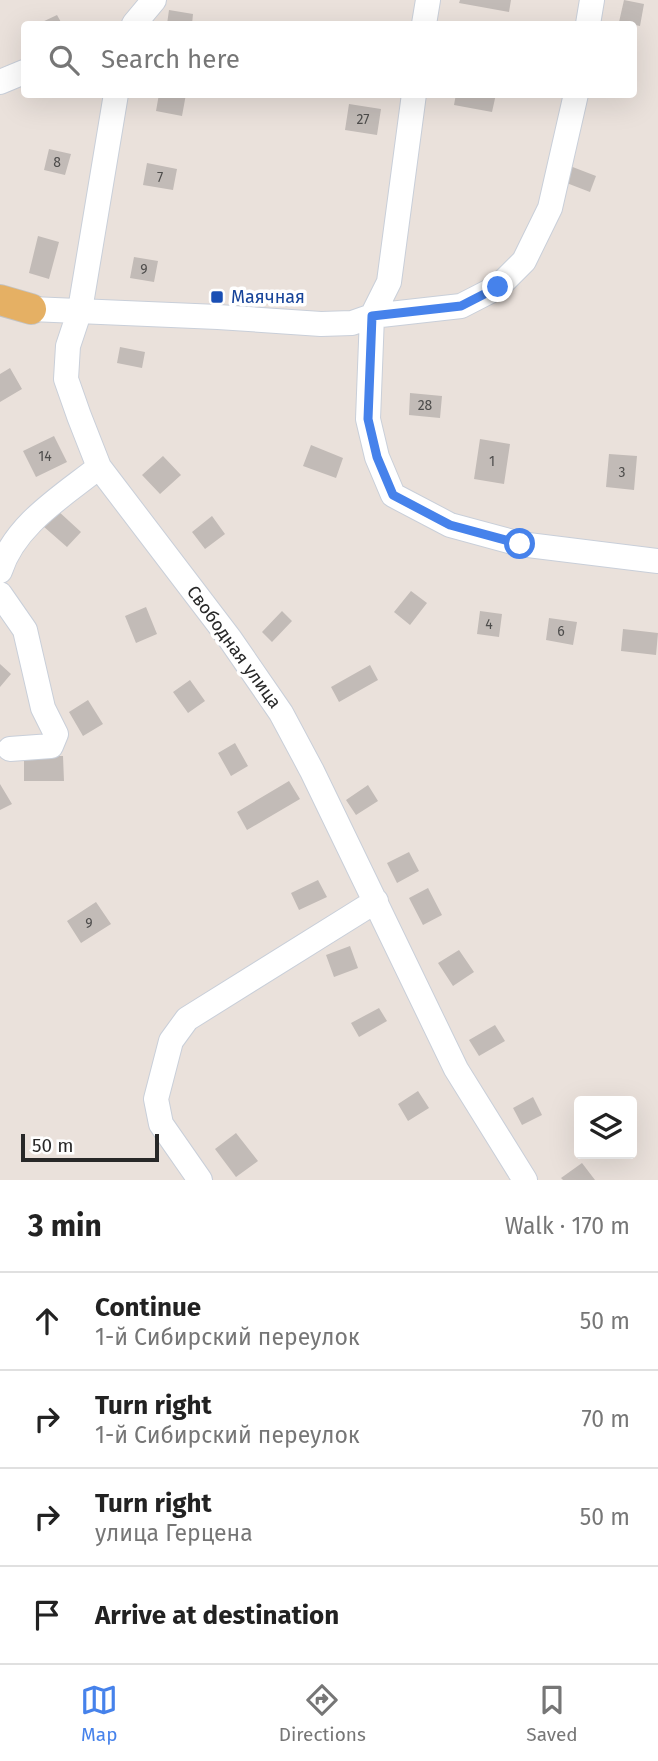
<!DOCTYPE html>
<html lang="en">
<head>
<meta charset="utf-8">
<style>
  :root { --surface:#fff; --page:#f6f6f6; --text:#222; --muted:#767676; --line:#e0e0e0; --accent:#4682eb }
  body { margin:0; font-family:"Fira Sans",sans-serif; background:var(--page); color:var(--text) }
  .controls { position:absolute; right:21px; bottom:21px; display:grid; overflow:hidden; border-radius:7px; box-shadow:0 7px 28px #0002 }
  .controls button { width:63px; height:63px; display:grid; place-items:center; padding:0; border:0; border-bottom:2px solid var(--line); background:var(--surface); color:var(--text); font:35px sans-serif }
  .scale { position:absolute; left:21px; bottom:18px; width:138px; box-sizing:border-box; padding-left:7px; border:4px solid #282828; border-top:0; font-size:19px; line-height:24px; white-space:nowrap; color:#282828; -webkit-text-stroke:5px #fff; paint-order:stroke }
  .stop { position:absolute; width:21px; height:21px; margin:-16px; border:5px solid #4682eb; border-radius:50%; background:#fff }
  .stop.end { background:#4682eb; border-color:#fff; box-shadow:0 2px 7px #0008 }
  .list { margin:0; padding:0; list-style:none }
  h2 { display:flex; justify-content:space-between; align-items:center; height:91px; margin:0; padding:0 28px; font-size:30px }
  h2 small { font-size:23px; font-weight:400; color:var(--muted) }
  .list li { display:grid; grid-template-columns:46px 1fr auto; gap:21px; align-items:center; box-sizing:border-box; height:98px; padding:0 28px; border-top:2px solid var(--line) }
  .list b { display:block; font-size:26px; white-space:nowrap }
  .list p { margin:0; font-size:23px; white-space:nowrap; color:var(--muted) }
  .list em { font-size:23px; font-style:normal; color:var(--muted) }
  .icon { flex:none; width:38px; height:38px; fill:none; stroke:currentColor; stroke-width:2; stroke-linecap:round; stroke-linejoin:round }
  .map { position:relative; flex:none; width:658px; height:1180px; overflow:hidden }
  .search { position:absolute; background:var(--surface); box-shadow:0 7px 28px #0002; left:21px; right:21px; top:21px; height:77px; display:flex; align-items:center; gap:18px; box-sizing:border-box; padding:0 24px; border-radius:7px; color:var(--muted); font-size:26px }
  .sheet { height:483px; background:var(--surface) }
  nav { display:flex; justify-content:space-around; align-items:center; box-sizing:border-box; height:98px; border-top:2px solid var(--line); background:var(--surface); font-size:19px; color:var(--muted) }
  nav a { display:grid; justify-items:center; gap:4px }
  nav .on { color:var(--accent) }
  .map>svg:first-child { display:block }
  .building { fill:#c2bbb7 }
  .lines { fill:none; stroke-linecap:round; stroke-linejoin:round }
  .minor-casing { stroke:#c9cfd9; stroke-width:26 }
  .major-casing { stroke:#c3c3c3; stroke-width:32 }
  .minor { stroke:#fff; stroke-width:24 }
  .major { stroke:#e5b064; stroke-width:30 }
  .route { stroke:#4682eb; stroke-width:9 }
  .transit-dot { fill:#1a4fb4; stroke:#fff; stroke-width:2.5 }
  .labels { text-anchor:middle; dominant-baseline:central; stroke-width:7; stroke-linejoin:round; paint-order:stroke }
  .number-label { font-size:14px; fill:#4e4d4c }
  .transit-label { font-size:18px; fill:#164399; stroke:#fff; text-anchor:start }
  .street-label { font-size:18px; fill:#282828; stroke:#fff }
</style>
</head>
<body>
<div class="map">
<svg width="658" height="1180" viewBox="0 0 658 1180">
  <rect width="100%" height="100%" fill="#eae1db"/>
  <path class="building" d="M460,0H511L509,12L459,3Z
    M624,0L644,4L640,26L619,22Z
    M169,10L193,14L192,24H167Z
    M57,15L62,24H38Z
    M159,94H186L182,116L156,111Z
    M456,94H496L492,112L454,105Z
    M349,104L381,109L377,135L345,130Z
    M49,149L71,154L65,175L44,170Z
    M147,163L177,169L173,190L143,185Z
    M570,166L596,176L590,192L564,182Z
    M38,236L59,242L49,279L29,273Z
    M134,257L158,261L154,282L130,278Z
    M120,347L145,352L142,368L117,363Z
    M10,368L22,389L0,402V374Z
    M410,393L442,396L440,418L409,415Z
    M54,436L67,462L36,477L23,451Z
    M480,439L510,444L504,484L474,479Z
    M311,445L343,458L336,478L303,466Z
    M609,454L637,456L634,490L606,487Z
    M163,456L181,475L160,494L142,475Z
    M57,510L81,532L67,547L43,526Z
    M212,516L225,534L205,549L192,532Z
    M411,591L427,603L410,625L394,612Z
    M146,607L157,634L136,643L125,616Z
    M282,611L292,621L272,642L262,632Z
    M480,611L502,614L499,637L477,634Z
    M549,618L577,622L573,645L546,640Z
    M623,629L658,633L656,655L621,651Z
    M0,664L11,674L0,687Z
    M370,665L378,680L339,702L331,687Z
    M190,680L205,701L188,713L173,692Z
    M88,700L103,724L83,736L69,712Z
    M235,743L248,766L231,776L218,753Z
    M24,756H63L64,781H24Z
    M289,781L300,799L247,830L237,812Z
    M0,784L12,804L0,810Z
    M368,785L378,801L356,815L346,800Z
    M409,852L419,871L397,883L387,863Z
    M318,880L327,897L299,910L291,893Z
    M428,888L442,915L423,925L409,898Z
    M96,902L111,924L81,943L67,921Z
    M350,946L358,968L334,977L326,955Z
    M459,950L474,972L453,986L438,963Z
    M379,1008L387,1021L359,1037L351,1023Z
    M495,1025L505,1041L479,1056L469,1040Z
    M418,1091L429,1108L408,1121L398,1104Z
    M533,1097L542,1115L522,1125L513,1108Z
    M236,1133L258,1161L236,1177L215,1149Z
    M582,1163L595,1180H563L561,1178Z"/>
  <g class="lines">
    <g class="minor-casing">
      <path id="minor" d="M134,24L154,0
        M424,24L428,0
        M588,24L592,0
        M0,82L24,72
        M116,94L80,310L68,346L66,379L79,416L99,467L230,639L281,713L312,771L456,1069L525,1180
        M414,94L389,282L372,316L368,419L377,457L393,495L450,525L520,544L658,561
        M31,309L218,317L321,324L352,323L372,316L461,306L498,287L524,261L550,208L576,94
        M0,571C15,524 63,496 99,467
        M0,594L25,630L43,708L56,734L51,746L10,749
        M200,1180L161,1124L156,1099L171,1041L187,1019L376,901"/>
    </g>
    <g class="major-casing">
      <path id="major" d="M0,300L31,309"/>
    </g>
    <use href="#minor" class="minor"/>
    <use href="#major" class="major"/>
  </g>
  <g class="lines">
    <path class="route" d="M498,287L461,306L372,316L368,419L377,457L393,495L450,525L520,544"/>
  </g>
  <rect class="transit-dot" x="210" y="290" width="14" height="14" rx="3.5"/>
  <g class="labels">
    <g class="number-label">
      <text x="363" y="119">27</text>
      <text x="57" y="162">8</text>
      <text x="160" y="177">7</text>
      <text x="144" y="269">9</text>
      <text x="425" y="405">28</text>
      <text x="45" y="456">14</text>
      <text x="492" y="461">1</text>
      <text x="622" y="472">3</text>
      <text x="489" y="624">4</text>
      <text x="561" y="631">6</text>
      <text x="89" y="923">9</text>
    </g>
    <g class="transit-label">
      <text x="231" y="297">Маячная</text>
    </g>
    <g class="street-label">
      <text transform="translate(234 647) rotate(54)">Свободная улица</text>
    </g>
  </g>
</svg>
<div class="controls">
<button><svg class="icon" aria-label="layers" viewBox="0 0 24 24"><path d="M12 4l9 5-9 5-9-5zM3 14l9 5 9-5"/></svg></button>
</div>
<div class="scale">50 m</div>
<div class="stop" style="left:520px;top:544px"></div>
<div class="stop end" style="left:498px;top:287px"></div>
<div class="search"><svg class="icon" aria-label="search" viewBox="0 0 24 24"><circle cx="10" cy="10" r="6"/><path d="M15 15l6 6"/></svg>Search here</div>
</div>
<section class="sheet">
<h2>3 min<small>Walk · 170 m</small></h2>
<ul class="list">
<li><svg class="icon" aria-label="ahead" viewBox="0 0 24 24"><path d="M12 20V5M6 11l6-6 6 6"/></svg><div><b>Continue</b><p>1-й Сибирский переулок</p></div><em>50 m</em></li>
<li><svg class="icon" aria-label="right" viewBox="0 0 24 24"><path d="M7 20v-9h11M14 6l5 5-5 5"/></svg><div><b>Turn right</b><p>1-й Сибирский переулок</p></div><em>70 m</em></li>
<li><svg class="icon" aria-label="right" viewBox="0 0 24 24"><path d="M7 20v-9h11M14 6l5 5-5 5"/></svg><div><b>Turn right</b><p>улица Герцена</p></div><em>50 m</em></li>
<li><svg class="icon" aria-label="arrive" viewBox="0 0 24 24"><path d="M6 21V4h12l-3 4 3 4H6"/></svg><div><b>Arrive at destination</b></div></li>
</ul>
</section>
<nav>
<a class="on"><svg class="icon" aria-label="map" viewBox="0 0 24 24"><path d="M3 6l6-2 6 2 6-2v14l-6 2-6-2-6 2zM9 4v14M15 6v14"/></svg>Map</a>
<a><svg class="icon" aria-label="directions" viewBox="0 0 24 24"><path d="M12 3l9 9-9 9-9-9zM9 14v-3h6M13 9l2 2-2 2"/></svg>Directions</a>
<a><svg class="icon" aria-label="saved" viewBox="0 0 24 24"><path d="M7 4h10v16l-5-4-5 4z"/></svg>Saved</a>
</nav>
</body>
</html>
